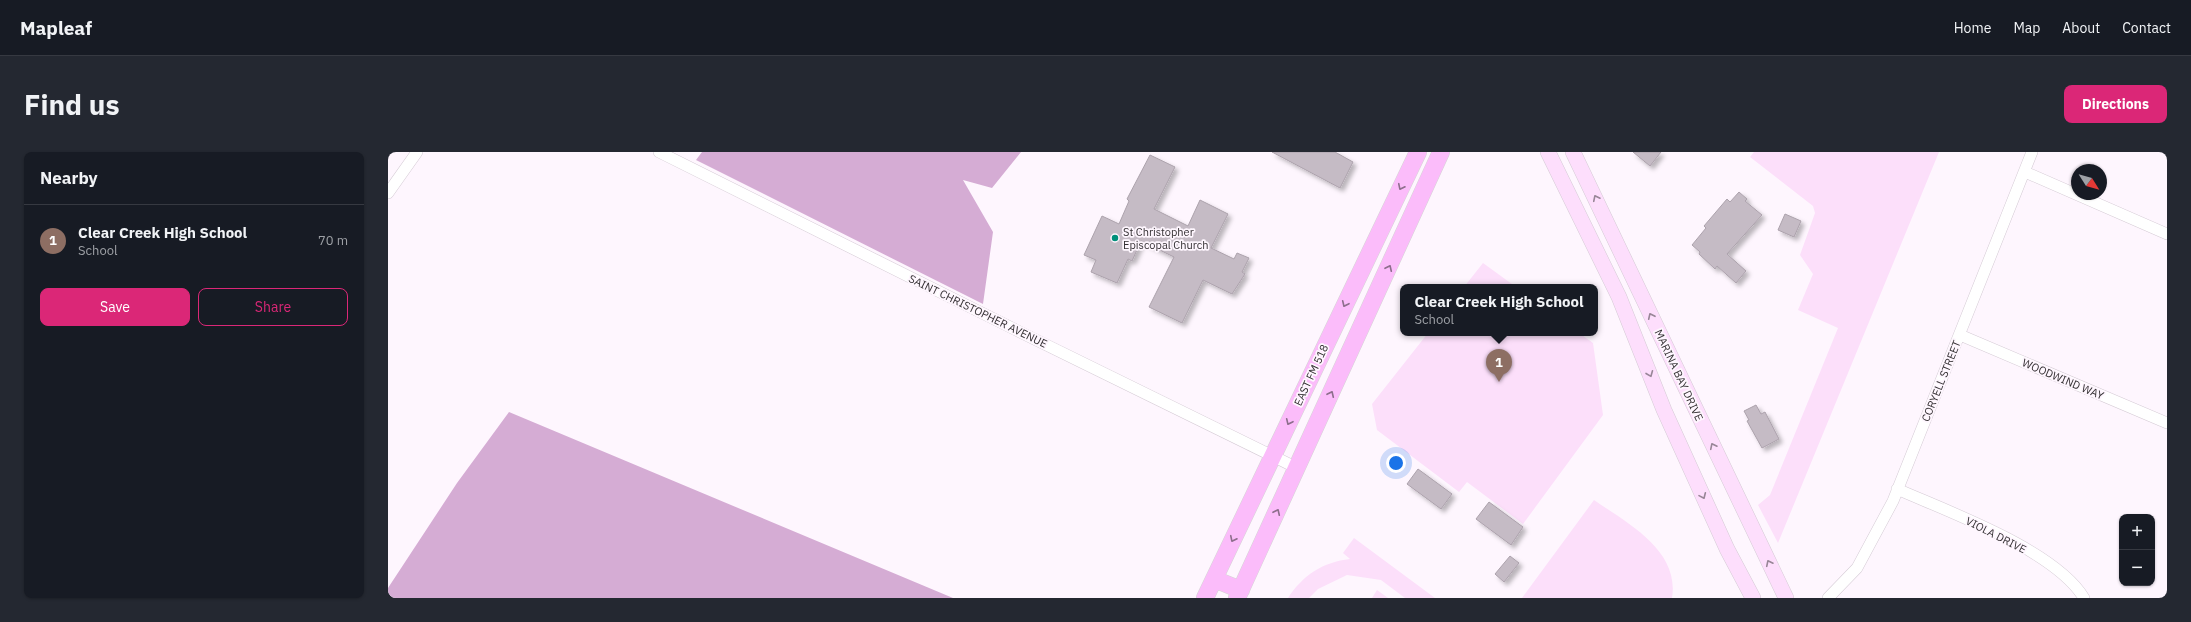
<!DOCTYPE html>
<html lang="en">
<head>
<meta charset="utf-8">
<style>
  :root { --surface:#171b24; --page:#242831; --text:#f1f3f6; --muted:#9ea1a6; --line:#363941; --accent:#db2777 }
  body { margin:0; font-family:"IBM Plex Sans",sans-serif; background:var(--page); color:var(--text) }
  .controls { position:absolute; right:12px; bottom:12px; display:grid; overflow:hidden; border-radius:8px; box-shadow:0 1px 3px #0004 }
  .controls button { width:36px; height:36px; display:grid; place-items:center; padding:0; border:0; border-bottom:1px solid var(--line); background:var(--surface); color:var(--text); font:20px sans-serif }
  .compass { position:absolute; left:1683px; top:12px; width:36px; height:36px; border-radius:50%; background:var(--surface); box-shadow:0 1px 3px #0004; rotate:127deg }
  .you { position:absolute; left:1008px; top:311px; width:14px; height:14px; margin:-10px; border:3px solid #fff; border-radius:50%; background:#1a73e8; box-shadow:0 0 0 6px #1a73e833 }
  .badge { display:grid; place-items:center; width:26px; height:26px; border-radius:50%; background:var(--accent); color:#fff; font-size:13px; font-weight:700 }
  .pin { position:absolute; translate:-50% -33px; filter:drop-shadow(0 1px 2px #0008) }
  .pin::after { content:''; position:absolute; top:21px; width:14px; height:12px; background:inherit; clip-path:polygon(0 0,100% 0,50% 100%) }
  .popup { position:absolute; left:1012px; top:132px; width:198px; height:52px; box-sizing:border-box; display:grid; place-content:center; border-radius:8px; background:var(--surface); filter:drop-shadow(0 1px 3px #0005); font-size:13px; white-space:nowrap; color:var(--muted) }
  .popup b { font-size:15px; color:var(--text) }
  .popup::after { content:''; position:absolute; left:50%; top:100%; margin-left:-8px; border:8px solid transparent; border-top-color:var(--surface) }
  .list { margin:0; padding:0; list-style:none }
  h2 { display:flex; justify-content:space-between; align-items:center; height:52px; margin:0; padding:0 16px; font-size:17px }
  h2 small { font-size:13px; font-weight:400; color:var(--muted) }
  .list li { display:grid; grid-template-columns:26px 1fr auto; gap:12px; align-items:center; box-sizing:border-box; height:72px; padding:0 16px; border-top:1px solid var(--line) }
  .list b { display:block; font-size:15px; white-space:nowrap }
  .list p { margin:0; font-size:13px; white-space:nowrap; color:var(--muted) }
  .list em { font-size:13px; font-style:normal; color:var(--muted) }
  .actions { display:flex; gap:8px; padding:12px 16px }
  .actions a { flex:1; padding:9px 0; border:1px solid var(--accent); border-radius:8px; text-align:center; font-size:14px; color:var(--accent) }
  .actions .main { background:var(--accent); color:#fff }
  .map { position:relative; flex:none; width:1779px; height:446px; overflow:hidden; border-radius:8px }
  header { display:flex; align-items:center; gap:24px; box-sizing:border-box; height:56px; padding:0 20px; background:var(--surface); border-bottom:1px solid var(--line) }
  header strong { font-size:19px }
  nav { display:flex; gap:22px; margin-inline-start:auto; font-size:14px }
  .intro { display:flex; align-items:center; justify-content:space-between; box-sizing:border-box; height:96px; padding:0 24px }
  h1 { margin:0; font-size:28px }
  .button { padding:10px 18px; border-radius:8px; background:var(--accent); color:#fff; font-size:14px; font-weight:700 }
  main { display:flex; gap:24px; padding:0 24px }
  aside { flex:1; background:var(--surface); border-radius:8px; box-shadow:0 1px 3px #0004 }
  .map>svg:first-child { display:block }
  .green { fill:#fcdffa }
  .forest { fill:#d5acd4 }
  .building { fill:#c5bbc5; stroke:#aca2ac; filter:url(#shadow) }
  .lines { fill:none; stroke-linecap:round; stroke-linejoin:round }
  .minor-casing { stroke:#d5cbd5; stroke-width:12 }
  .secondary-casing { stroke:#d5cbd5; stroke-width:16 }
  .primary-casing { stroke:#d6d5d6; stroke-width:18 }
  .minor { stroke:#fff; stroke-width:11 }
  .secondary { stroke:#fddefc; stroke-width:15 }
  .primary { stroke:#fbbcfa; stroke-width:17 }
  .oneway { stroke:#8d6e8c }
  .oneway2 { stroke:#988697 }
  .poi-dot { fill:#008f7a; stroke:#fef6fe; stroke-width:1.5 }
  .labels { text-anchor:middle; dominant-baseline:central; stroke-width:3.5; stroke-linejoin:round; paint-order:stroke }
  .poi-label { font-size:11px; fill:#332f32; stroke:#fef6fe; text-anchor:start }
  .street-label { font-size:11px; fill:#332f32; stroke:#fef6fe }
</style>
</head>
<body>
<header>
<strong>Mapleaf</strong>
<nav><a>Home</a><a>Map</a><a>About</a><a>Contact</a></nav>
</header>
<div class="intro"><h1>Find us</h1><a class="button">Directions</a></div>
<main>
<aside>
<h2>Nearby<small></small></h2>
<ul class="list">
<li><span class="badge" style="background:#8d6e63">1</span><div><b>Clear Creek High School</b><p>School</p></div><em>70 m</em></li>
</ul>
<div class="actions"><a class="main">Save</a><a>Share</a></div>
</aside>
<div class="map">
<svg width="1779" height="446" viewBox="0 0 1779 446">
  <defs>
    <filter id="shadow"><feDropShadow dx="3.5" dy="3.5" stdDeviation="2" flood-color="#0004"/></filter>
  </defs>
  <rect width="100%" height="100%" fill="#fef6fe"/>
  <path class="green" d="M1366,0H1551L1390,391L1370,353L1382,343L1450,176L1410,158L1425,122L1412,103L1427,61L1425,54L1362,5Z
    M1095,111L1128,135H1076Z
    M1040,181H1191L1205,191L1215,263L1135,372L1079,330L1071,340L989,278L984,252Z
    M1206,348C1239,371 1292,398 1284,446H1134Z
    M966,386L1047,446H1017L993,428L959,423L930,437L921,446H900C915,423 935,410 962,407L955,401Z
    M989,438L1000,446H984Z"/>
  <path class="forest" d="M314,0H633L604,36L575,28L605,80L595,152L308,8Z
    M121,260L565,446H0V436L69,331Z"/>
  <path class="building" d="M884,0H947L965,10L952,36Z
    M1245,0H1273L1262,14Z
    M762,3L787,15L766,57L800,74L812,48L840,62L823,96L846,107L849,101L861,106L854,120L857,122L844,142L815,128L794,171L761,155L786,105L753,89L744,109L740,107L729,131L703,120L708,108L696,103L714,64L731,72L741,49L739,47Z
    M1351,40L1359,47L1357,49L1374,63L1339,102L1358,119L1348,131L1329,114L1327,117L1311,102L1312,100L1304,93L1318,76L1316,74L1339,47L1342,50Z
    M1397,62L1413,69L1406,85L1390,78Z
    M1368,253L1373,262L1377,260L1391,287L1374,296L1359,269L1361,268L1356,259Z
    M1030,317L1064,342L1053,357L1019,332Z
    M1101,350L1135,375L1123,393L1088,367Z
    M1122,404L1131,411L1116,430L1107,422Z"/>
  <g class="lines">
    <g class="minor-casing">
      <path id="minor" d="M271,0L628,178L909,316
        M1637,20L1779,82
        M0,41L29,0
        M1572,183L1779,271
        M1509,337C1561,360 1667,398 1696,446
        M1440,446L1469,416L1505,349L1644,0"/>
    </g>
    <g class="secondary-casing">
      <path id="secondary" d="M1160,0L1231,145L1276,258L1339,397L1365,446
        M1185,0L1398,446"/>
    </g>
    <g class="primary-casing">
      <path id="primary" d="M826,427L853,438
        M817,446L1030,0
        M849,446L1053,0"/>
    </g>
    <use href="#minor" class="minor"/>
    <use href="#secondary" class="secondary"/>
    <use href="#primary" class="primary"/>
  </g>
  <defs><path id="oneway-chevron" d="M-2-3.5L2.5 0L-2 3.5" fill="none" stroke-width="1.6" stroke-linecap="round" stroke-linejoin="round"/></defs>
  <g class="oneway">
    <use href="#oneway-chevron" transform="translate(1013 35) rotate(116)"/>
    <use href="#oneway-chevron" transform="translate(1001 116) rotate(-65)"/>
    <use href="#oneway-chevron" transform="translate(957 152) rotate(115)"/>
    <use href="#oneway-chevron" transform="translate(943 242) rotate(-65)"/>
    <use href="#oneway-chevron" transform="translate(901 270) rotate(115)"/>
    <use href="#oneway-chevron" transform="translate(889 360) rotate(-65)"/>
    <use href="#oneway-chevron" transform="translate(845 387) rotate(116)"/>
  </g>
  <g class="oneway2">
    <use href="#oneway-chevron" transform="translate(1208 46) rotate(-116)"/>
    <use href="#oneway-chevron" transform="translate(1263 164) rotate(-115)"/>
    <use href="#oneway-chevron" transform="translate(1262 222) rotate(68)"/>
    <use href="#oneway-chevron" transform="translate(1325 294) rotate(-116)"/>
    <use href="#oneway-chevron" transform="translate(1315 344) rotate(66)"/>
    <use href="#oneway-chevron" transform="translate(1381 411) rotate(-116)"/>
  </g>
  <circle class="poi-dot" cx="727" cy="86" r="4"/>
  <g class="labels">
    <g class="poi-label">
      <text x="735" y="80">St Christopher<tspan x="735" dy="13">Episcopal Church</tspan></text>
    </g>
    <g class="street-label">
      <text transform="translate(590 159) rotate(26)">SAINT CHRISTOPHER AVENUE</text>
      <text transform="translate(923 223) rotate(-65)">EAST FM 518</text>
      <text transform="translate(1291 223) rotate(65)">MARINA BAY DRIVE</text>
      <text transform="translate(1675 227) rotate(23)">WOODWIND WAY</text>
      <text transform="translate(1553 229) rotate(-68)">CORYELL STREET</text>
      <text transform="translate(1608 383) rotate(27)">VIOLA DRIVE</text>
    </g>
  </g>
</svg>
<div class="controls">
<button>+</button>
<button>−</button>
</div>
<svg class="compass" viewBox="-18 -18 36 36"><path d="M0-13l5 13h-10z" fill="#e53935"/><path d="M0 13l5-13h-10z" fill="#9ea1a6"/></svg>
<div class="you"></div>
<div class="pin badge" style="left:1111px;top:230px;background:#8d6e63">1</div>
<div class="popup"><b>Clear Creek High School</b>School</div>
</div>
</main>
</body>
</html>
